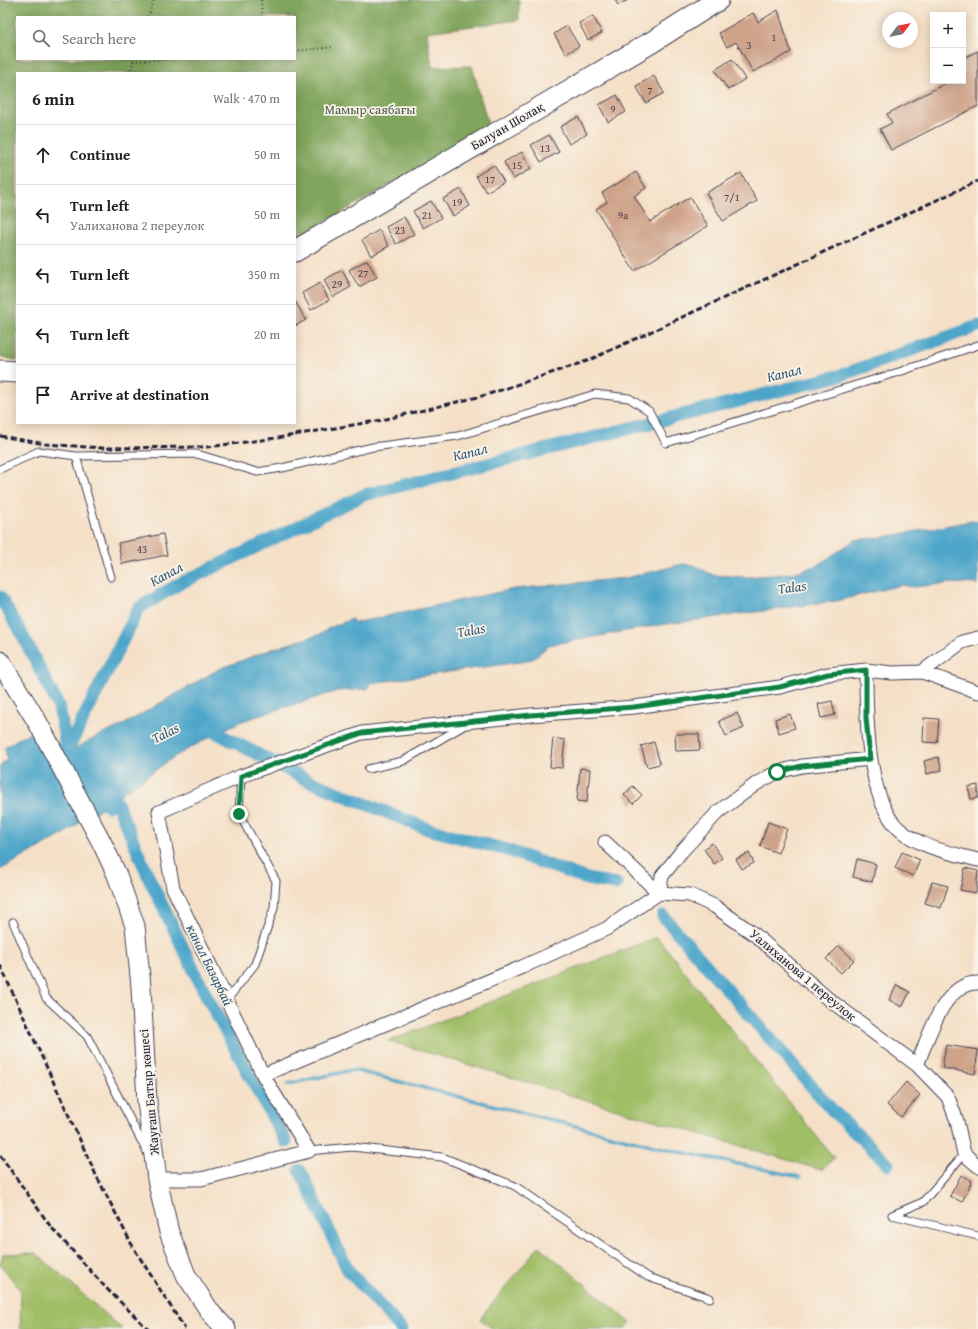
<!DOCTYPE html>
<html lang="en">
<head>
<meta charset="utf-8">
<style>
  :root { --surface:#fff; --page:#f6f6f6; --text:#202124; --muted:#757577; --line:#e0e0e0 }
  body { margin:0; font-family:"Gentium Book Plus",serif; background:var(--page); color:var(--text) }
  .controls { position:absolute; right:12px; top:12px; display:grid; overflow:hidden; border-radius:0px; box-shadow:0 2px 10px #0003 }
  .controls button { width:36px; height:36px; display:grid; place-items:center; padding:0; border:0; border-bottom:1px solid var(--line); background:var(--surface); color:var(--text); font:20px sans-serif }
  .compass { position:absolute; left:882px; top:12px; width:36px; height:36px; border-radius:50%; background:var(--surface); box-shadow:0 2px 10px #0003; rotate:58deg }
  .stop { position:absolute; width:12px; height:12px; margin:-9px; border:3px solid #0b8043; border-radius:50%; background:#fff }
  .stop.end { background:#0b8043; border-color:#fff; box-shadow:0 1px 4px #0008 }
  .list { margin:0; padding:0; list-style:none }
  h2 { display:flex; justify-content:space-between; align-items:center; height:52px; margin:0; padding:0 16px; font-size:17px }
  h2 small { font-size:13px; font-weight:400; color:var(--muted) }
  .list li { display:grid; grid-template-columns:26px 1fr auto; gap:12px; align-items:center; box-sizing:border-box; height:60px; padding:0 16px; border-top:1px solid var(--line) }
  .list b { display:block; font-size:15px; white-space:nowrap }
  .list p { margin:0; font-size:13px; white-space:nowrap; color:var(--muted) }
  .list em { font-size:13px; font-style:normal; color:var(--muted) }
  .icon { flex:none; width:22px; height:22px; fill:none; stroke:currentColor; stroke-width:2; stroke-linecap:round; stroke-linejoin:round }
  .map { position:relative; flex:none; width:978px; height:1329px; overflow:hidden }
  .search { position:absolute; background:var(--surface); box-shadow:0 2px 10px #0003; left:16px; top:16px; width:280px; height:44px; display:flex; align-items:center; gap:10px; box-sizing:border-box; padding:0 14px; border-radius:0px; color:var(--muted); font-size:15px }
  .panel { position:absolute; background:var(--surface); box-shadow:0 2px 10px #0003; left:16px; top:72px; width:280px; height:352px; border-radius:0px }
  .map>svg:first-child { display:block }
  .green { fill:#a0be66; stroke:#617050 }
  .forest { fill:#80a55b; stroke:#51644b; fill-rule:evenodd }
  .water { fill:#4da6ca; stroke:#386482 }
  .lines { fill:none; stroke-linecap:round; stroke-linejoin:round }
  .stream { stroke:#4da6ca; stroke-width:3.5 }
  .canal { stroke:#4da6ca; stroke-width:13 }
  .building { fill:#cfa38a }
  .lane-casing { stroke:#423e50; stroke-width:9 }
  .street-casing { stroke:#423e50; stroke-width:15 }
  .secondary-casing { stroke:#423e50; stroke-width:21 }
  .primary-casing { stroke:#423e50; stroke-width:23 }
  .path { stroke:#423e50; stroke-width:2; stroke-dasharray:1 3; stroke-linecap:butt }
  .lane { stroke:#fff; stroke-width:7 }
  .street { stroke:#fff; stroke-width:13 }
  .secondary { stroke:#fff; stroke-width:19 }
  .primary { stroke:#fff; stroke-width:21 }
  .rail { stroke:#22223b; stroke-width:3; stroke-dasharray:6 3; stroke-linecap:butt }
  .route { stroke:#0b8043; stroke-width:5 }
  .labels { text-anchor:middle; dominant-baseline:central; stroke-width:3.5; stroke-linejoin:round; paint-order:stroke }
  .number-label { font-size:11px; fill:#4d424f }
  .park-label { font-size:13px; fill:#4e594a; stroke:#f7f3e8 }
  .street-label { font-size:13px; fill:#22223b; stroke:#f7f3e8 }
  .water-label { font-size:14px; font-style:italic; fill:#335774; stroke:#f7f3e8 }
</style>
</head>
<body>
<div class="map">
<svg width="978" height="1329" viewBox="0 0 978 1329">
  <rect width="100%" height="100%" fill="#f7f3e8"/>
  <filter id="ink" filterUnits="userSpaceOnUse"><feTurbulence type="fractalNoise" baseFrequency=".025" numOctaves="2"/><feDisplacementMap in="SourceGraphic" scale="8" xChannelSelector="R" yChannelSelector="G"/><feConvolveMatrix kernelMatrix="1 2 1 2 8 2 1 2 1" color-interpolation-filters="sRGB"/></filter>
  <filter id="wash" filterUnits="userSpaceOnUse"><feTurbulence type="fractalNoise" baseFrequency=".012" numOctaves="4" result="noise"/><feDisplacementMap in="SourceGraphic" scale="16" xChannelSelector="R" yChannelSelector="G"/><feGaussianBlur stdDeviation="0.9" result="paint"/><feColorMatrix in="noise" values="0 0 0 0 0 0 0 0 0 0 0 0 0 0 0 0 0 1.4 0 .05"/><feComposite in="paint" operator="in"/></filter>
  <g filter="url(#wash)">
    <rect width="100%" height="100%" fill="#f5e0c7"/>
    <path class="green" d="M657,937L834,1158L821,1170L389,1041Z
      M539,1246L631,1323L626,1329H493L480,1319Z
      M36,1253L122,1329H20L21,1291L0,1264L3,1254Z"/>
    <path class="forest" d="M0,0H519V20L427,32L432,67L472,66L489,128L295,239V73H17V361L0,356ZM17,17H295V59H17Z"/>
    <path class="water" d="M978,520V584L952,583L914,587L901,585L836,601L660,625L549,645L534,658L527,661L371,683L368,689L337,691L242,721L217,733L174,757L64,834L0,870V767L7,759L5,747L23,736L41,730L48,734L64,751L69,752L96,737L121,726L219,669L272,649L321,634L329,628L352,619L354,623L514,589L626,578L683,564L694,565L713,575L747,577L792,573L816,566L855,540L884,537Z"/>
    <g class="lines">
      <path class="stream" d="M288,1084L353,1070L671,1150L800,1177"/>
      <path class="canal" d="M0,597L24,638L59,707L67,751L64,752
        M200,726L217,733L309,781L428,829L507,850L587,879L616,884
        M67,751L139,608L179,584L364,495L842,375L978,326
        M91,799L102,801L108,806L115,798L149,878L207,997L286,1142
        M663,916L834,1112L888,1164
        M300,1170L348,1270L401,1329"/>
    </g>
    <g id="blocks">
      <path class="building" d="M615,0H628L618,5Z
        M778,10L791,52L753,72L736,42L727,47L719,33L753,13L758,22Z
        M593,16L602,33L588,40L579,23Z
        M567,26L579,46L566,54L554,34Z
        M978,51V106L891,150L880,129L892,123L887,114L950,81H963V58Z
        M732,59L745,79L728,90L715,70Z
        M654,76L664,93L646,103L636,86Z
        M617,95L626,112L608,122L599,105Z
        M578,117L587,134L569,144L560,127Z
        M549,135L559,152L541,162L531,145Z
        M522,152L531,169L513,179L504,162Z
        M494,165L504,182L486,192L476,176Z
        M636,172L646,188L634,196L650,222L690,197L708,226L634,271L596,209L607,202L602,193Z
        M741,173L757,201L723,221L706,193Z
        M461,189L470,206L453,216L443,199Z
        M431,201L441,218L423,228L413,211Z
        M404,217L414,234L396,244L386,227Z
        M379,230L389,246L371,256L362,240Z
        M367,260L377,277L359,287L349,270Z
        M342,270L351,287L333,297L324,280Z
        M320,283L329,300L311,310L302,293Z
        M295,301L306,320L295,326Z
        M163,534L167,555L122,564L118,543Z
        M832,701L835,715L821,718L818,704Z
        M737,713L744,728L726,736L719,721Z
        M790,714L795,728L779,733L775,719Z
        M924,718L939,719L937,743L923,742Z
        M675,734H699L700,750L676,751Z
        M553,738L565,740L562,768L550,767Z
        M654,742L660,764L647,767L641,746Z
        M938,757L942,770L927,774L924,761Z
        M580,768L590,769L587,802L577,801Z
        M978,785V798L971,799L968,787Z
        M633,786L642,795L633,804L624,795Z
        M768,822L787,829L778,853L760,846Z
        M712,843L722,858L714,864L704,849Z
        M902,852L920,860L913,876L895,868Z
        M749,853L754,863L742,869L736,859Z
        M857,859L876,864L872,882L853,877Z
        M965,868L978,871L976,893L960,890Z
        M932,882L948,886L941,908L925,903Z
        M839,946L854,960L841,973L826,959Z
        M897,985L910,992L902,1007L889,1000Z
        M946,1045L978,1050L975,1074L942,1068Z
        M906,1082L920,1095L901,1117L887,1105Z
        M961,1175L972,1181L962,1202L950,1196Z"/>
    </g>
  </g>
  <g filter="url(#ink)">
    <use href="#blocks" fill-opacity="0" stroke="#423e50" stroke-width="1"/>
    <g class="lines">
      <g class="lane-casing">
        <path id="lane" d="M0,469L39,451L76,456
          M111,577L76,456L197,454L257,472L282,468L373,447L458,436L595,394L629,398L649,411L666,443L902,371L978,345
          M368,769L403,761L465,725
          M13,922L46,998L87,1036L147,1152
          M227,1000L255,964L274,908L276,881L239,814L241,776
          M309,1151L352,1147L442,1157L515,1186L648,1277L710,1298
          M964,1154L923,1202L892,1215L978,1236"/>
      </g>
      <g class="street-casing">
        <path id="street" d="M866,670C866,712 866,799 899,829C921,848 951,853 978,860
          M922,672L962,642L978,638
          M605,842L659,893L690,895L714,906L754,934L827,998L917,1065L948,1097L957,1121L964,1154L978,1166
          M917,1065C928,1039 944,981 978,983
          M263,1075L173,888L159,812L241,776L362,733L531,715L634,707L780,687L828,674L866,670L892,673L922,672L978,692
          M157,1179H201L309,1151L263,1075L522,967L606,929L659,893L662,876L681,852L718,812L756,784L777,772L802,766L870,759"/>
      </g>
      <g class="secondary-casing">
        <path id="secondary" d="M0,661L38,723L102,843L117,875L135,926L141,987L147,1102L157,1179L169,1232L186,1275L211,1313L226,1329"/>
      </g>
      <g class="primary-casing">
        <path id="primary" d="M295,251L652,42L718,0
          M0,371L17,372"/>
      </g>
      <path class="path" d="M261,0L262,17
        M148,17L154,0
        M295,51L333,47
        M133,61L176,59
        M130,73L134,59"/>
      <use href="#lane" class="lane"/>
      <use href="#street" class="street"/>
      <use href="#secondary" class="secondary"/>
      <use href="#primary" class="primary"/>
      <path class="rail" d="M0,436L45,444L102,448L207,447L277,438L382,420L486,395L587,361L978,181
        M0,965L96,1175L133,1247L185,1329
        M0,1155L51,1227L106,1288L148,1329"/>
    </g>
  </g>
  <g class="lines" filter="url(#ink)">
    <path class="route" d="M239,814L241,776L362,733L531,715L634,707L780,687L828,674L866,670V718L870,759L802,766L777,772"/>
  </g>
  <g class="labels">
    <g class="number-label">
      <text x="774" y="37">1</text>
      <text x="749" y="45">3</text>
      <text x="650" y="90">7</text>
      <text x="613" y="109">9</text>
      <text x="545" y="148">13</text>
      <text x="517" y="165">15</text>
      <text x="490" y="179">17</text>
      <text x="732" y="197">7/1</text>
      <text x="457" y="202">19</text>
      <text x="427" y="215">21</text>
      <text x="623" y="215">9а</text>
      <text x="400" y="230">23</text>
      <text x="363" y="273">27</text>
      <text x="337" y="284">29</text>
      <text x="142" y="549">43</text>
    </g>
    <g class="park-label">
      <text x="370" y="109">Мамыр саябағы</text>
    </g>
    <g class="street-label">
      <text transform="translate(507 126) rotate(-30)">Балуан Шолақ</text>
      <text transform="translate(803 975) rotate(40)">Уалиханова 1 переулок</text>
      <text transform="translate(149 1092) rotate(-95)">Жауғаш Батыр көшесі</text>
    </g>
    <g class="water-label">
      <text transform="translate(784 373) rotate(-14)">Капал</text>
      <text transform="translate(470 452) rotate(-14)">Капал</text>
      <text transform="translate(166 574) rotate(-29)">Капал</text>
      <text transform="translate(792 587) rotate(-7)">Talas</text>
      <text transform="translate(471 630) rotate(-11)">Talas</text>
      <text transform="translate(165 733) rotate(-27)">Talas</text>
      <text transform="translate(210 965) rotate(64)">канал Базарбай</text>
    </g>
  </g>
</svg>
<div class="controls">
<button>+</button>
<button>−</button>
</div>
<svg class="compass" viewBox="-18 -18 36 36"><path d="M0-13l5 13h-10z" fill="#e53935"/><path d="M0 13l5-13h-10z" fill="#757577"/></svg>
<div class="stop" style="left:777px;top:772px"></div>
<div class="stop end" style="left:239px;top:814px"></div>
<div class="search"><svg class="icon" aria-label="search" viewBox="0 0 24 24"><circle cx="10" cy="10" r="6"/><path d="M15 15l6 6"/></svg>Search here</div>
<section class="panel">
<h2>6 min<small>Walk · 470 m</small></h2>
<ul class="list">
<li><svg class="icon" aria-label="ahead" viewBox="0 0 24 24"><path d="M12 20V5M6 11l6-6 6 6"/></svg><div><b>Continue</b></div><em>50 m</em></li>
<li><svg class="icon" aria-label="left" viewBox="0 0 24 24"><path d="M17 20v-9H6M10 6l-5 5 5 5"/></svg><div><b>Turn left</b><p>Уалиханова 2 переулок</p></div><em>50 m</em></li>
<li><svg class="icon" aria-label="left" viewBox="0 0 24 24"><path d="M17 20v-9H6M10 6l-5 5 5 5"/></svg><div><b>Turn left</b></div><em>350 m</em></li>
<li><svg class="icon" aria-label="left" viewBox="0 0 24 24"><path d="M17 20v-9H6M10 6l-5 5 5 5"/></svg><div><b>Turn left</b></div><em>20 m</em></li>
<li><svg class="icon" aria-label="arrive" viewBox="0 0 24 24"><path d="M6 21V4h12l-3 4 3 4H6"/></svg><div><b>Arrive at destination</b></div></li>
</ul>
</section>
</div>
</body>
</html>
